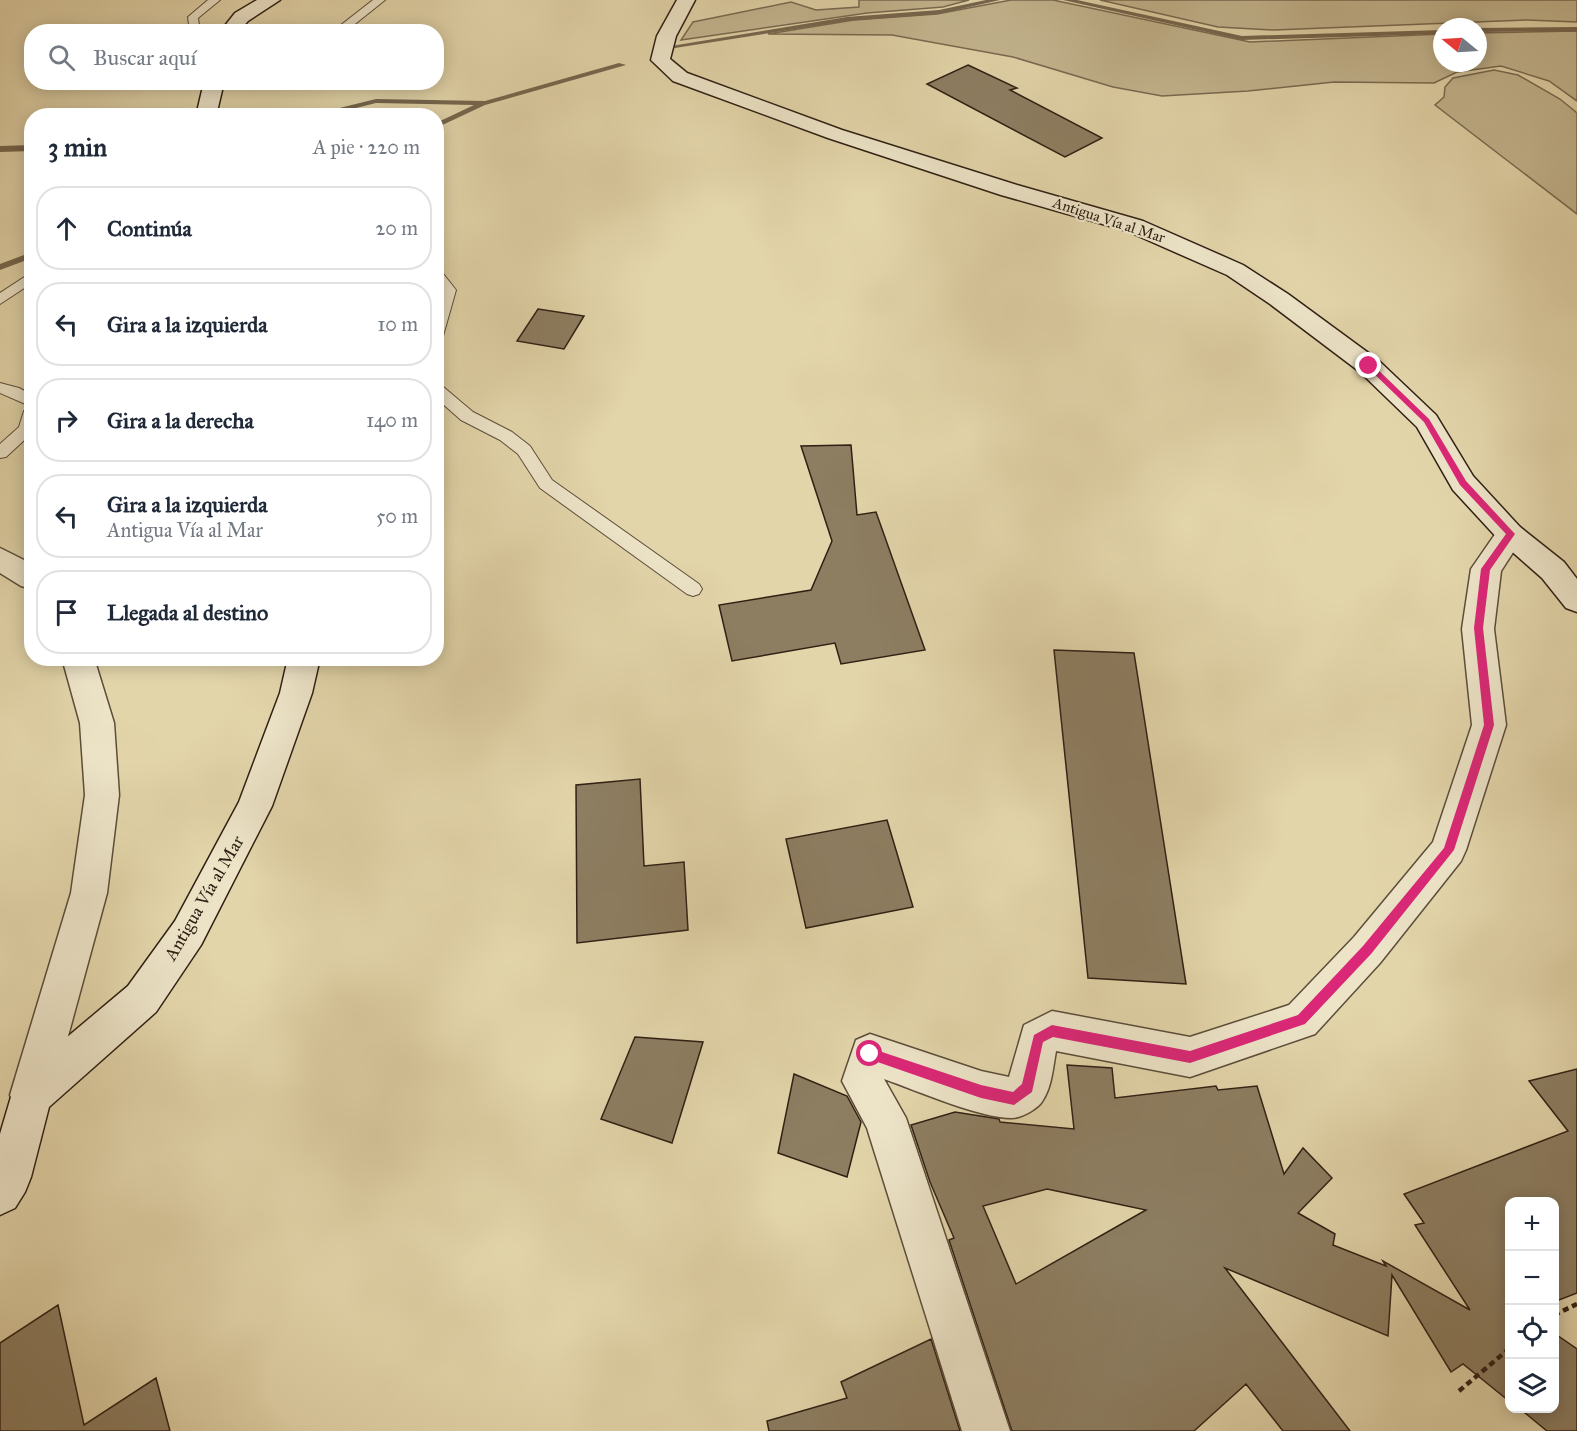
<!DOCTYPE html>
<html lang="es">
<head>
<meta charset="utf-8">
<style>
  :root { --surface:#fff; --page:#f2f2f3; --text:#1f2937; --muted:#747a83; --line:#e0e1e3 }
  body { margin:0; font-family:"IM FELL Great Primer",serif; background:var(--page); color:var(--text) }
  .controls { position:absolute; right:18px; bottom:18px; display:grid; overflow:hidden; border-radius:12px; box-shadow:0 3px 15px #0003 }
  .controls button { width:54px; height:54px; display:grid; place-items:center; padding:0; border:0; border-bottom:2px solid var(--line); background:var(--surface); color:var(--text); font:30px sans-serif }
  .compass { position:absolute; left:1433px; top:18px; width:54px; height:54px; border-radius:50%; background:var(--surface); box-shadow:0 3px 15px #0003; rotate:288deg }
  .stop { position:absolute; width:18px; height:18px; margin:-14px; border:4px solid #db2777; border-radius:50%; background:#fff }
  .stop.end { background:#db2777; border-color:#fff; box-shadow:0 2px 6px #0008 }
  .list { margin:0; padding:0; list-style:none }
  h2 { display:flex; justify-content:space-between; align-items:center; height:78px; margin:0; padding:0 24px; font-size:26px }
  h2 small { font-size:20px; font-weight:400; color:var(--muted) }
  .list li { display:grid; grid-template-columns:39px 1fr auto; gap:18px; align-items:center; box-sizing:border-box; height:84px; margin:0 12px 12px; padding:0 12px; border:2px solid var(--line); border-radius:24px }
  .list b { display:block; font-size:22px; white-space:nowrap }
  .list p { margin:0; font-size:20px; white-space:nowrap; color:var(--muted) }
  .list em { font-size:20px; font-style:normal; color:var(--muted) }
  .icon { flex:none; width:33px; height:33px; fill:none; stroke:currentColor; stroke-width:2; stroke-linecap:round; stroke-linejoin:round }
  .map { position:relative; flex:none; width:1577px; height:1431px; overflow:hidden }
  .search { position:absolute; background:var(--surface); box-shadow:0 3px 15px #0003; left:24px; top:24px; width:420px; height:66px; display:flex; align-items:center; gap:15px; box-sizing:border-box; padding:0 21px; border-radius:24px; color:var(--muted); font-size:22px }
  .panel { position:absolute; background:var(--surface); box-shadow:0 3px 15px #0003; left:24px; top:108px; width:420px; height:558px; border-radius:24px }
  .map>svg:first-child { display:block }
  .green { fill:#c4b690; stroke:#7a6b52; stroke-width:1.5 }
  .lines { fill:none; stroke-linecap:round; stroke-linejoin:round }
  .stream { fill:#76674f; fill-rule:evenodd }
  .building { fill:#8d7e62; stroke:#2f2014; stroke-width:1.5; fill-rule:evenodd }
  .lane-casing { stroke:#5c4d3a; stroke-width:2 }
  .street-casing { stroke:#5c4d3a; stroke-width:3 }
  .secondary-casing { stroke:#2f2014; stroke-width:3 }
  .path { stroke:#2f2014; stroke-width:4.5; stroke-dasharray:6 4; stroke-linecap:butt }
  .lane { fill:#ede4c8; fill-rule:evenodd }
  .street { fill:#ede4c8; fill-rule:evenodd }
  .secondary { fill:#ede4c8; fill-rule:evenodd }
  .route { fill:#db2777 }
  .labels { text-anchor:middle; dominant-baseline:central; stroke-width:4.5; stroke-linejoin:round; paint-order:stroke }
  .far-street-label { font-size:15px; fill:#2f2014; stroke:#ede4c8 }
  .street-label { font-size:18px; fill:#2f2014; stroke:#ede4c8 }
</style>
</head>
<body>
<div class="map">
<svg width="1577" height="1431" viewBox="0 0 1577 1431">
  <rect width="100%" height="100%" fill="#e3d5aa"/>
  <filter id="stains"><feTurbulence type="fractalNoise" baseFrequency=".00333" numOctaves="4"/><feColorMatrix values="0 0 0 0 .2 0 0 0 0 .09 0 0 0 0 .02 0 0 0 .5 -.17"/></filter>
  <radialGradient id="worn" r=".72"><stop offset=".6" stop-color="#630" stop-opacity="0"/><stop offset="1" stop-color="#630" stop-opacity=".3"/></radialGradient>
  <path class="green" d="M859,0H969L943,7L867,13L681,40L693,22L791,2L816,10L859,7Z
    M1011,0H1053L1250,42L1442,34V63H1478V33L1577,31V101L1549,81L1501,66L1457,72L1434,83L1334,82L1248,91L1162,96L1113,87L1013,57L892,35L768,34L854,20L937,14Z
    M1100,0H1577V22L1527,20L1274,30L1218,27Z
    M1494,70L1518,75L1560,99L1577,113V214L1435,105L1444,97L1445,87L1453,78Z"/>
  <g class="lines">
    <path class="stream" d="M986,0H1000L939,14L847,21L675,48L671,46L847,17L939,10Z
      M1063,0H1077L1242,36L1442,30V34L1242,40Z
      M1577,27V31L1478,32V28Z
      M619,63L626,65L485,105L436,128V123L474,105L376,103L324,116H307L376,99L485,101Z
      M32,145V151L0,152V146Z
      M32,252V258L0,270V264Z"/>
  </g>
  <path class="building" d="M968,65L1017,88L1010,90L1102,138L1065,157L927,84Z
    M538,309L584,316L564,349L517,341Z
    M851,445L857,515L876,512L925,650L841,664L835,643L732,661L719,605L811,590L832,541L801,446Z
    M1054,650L1134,653L1186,984L1088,978Z
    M640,779L644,866L684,862L688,930L577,943L576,785Z
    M887,820L913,907L806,928L786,839Z
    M635,1037L703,1042L672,1143L601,1119Z
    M1067,1065L1112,1068L1115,1098L1216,1086L1218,1090L1257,1086L1284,1174L1303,1148L1332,1178L1298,1213L1335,1234L1333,1245L1386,1266L1383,1261L1470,1310L1415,1225L1424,1223L1404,1194L1568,1131L1529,1081L1577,1069V1293L1554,1302V1202H1509V1401L1463,1364L1451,1372L1392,1275L1388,1336L1225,1268L1350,1431H1283L1246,1384L1194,1431H1012L949,1240L954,1238L930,1182L911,1125L955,1112L999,1119L1000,1122L1074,1129ZM1047,1189L1146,1210L1016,1284L983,1206Z
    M794,1074L847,1096L861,1122L847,1177L778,1153Z
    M58,1305L84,1425L156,1378L170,1431H0V1343Z
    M1554,1333L1577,1349V1431H1547L1519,1408H1554Z
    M931,1339L960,1431H769L767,1421L847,1398L841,1382Z"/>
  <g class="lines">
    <g class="lane-casing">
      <path id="lane" d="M208,0H220L198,18L200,32H190L188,17Z
        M373,0H385L345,32H332Z
        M233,22L254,30L255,32C245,32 235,32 228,25Z
        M436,270L441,271L456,290L443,336L436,340V309L442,290L436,284Z
        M32,272V283L0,304V293Z
        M0,383L19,388L32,395V433L6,457L0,458V444L19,427L24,411L30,406L0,393Z
        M436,384L441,385L473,412L512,432L530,446L552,480L699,584L702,589L699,594L693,596L687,594L540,488L518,454L500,440L461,420L436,398Z"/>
    </g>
    <g class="street-casing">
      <path id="street" d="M1510,523L1520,527L1525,534L1501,571L1494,629L1506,725L1466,850L1461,861L1380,963L1315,1034L1190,1077L1056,1051C1053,1067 1052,1086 1043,1100C1039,1108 1022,1118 1012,1118C979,1118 918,1091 884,1079L906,1118L1010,1431H962L867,1128L842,1081L856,1040L870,1034L981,1071L1009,1077L1024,1025L1052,1011L1190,1037L1289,1005L1354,937L1433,842L1472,725L1462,629L1471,569L1500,527Z
        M0,548L32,564V589L21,586L0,573Z
        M62,658H94L114,723L119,795L107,893L52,1095L46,1110L31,1116L16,1110L10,1095L71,893L85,795L80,723Z"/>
    </g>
    <g class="secondary-casing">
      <path id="secondary" d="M257,0H280L248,21L238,32H220L235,13Z
        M677,0H695L676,36L670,59L687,73L842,130L1017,185L1143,221L1243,265L1288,294L1378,360L1436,415L1473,476L1520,527L1564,562L1577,579V612L1566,608L1542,578L1500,541L1453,490L1417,427L1360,372L1270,304L1227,275L1127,231L1001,195L828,138L673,81L651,60L657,36Z
        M204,82H224L216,116H196Z
        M288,658H320L312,693L272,806L201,945L156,1012L49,1107L31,1177L25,1192L15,1208L0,1215V1134L16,1080L128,986L175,921L239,802L280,693Z"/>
    </g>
    <path class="path" d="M1554,1315L1577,1304
      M1459,1391L1510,1348"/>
    <use href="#lane" class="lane"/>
    <use href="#street" class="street"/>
    <use href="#secondary" class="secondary"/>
  </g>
  <path class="route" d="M1367,364H1372L1429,419L1466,481L1515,534L1490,570L1483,628L1494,725L1454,850L1371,954L1305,1024L1190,1063L1053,1037L1043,1042L1032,1092L1014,1105L981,1098L866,1058V1050L870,1048L981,1085L1013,1092L1022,1084L1034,1035L1052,1025L1190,1051L1298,1015L1363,946L1444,848L1484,725L1474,628L1481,569L1506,534L1460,485L1424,422L1367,367Z"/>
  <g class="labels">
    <g class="far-street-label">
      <text transform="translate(1109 220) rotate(18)">Antigua Vía al Mar</text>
    </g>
    <g class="street-label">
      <text transform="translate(204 898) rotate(-60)">Antigua Vía al Mar</text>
    </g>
  </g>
  <rect width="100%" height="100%" filter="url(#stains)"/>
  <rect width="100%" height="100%" fill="url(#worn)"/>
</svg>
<div class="controls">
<button>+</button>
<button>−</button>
<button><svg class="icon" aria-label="locate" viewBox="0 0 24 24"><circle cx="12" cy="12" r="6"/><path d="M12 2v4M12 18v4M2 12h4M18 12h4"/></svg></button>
<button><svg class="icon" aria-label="layers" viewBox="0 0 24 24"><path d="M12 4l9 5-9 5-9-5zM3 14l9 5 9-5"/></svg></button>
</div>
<svg class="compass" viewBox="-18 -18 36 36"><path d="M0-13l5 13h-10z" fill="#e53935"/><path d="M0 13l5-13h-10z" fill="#747a83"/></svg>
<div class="stop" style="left:870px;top:1054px"></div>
<div class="stop end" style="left:1369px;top:366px"></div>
<div class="search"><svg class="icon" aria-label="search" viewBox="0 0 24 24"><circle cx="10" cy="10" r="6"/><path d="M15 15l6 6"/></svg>Buscar aquí</div>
<section class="panel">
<h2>3 min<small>A pie · 220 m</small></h2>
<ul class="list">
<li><svg class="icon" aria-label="ahead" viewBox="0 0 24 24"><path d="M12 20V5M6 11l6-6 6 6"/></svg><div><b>Continúa</b></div><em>20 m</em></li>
<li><svg class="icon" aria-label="left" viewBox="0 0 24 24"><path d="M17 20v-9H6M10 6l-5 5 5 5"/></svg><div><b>Gira a la izquierda</b></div><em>10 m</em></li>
<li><svg class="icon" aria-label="right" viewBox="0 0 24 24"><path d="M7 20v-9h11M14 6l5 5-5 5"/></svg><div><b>Gira a la derecha</b></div><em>140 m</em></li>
<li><svg class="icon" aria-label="left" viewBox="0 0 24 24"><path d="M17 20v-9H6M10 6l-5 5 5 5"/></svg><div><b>Gira a la izquierda</b><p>Antigua Vía al Mar</p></div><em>50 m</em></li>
<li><svg class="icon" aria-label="arrive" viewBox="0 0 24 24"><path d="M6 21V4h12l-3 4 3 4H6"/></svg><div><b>Llegada al destino</b></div></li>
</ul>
</section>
</div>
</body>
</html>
